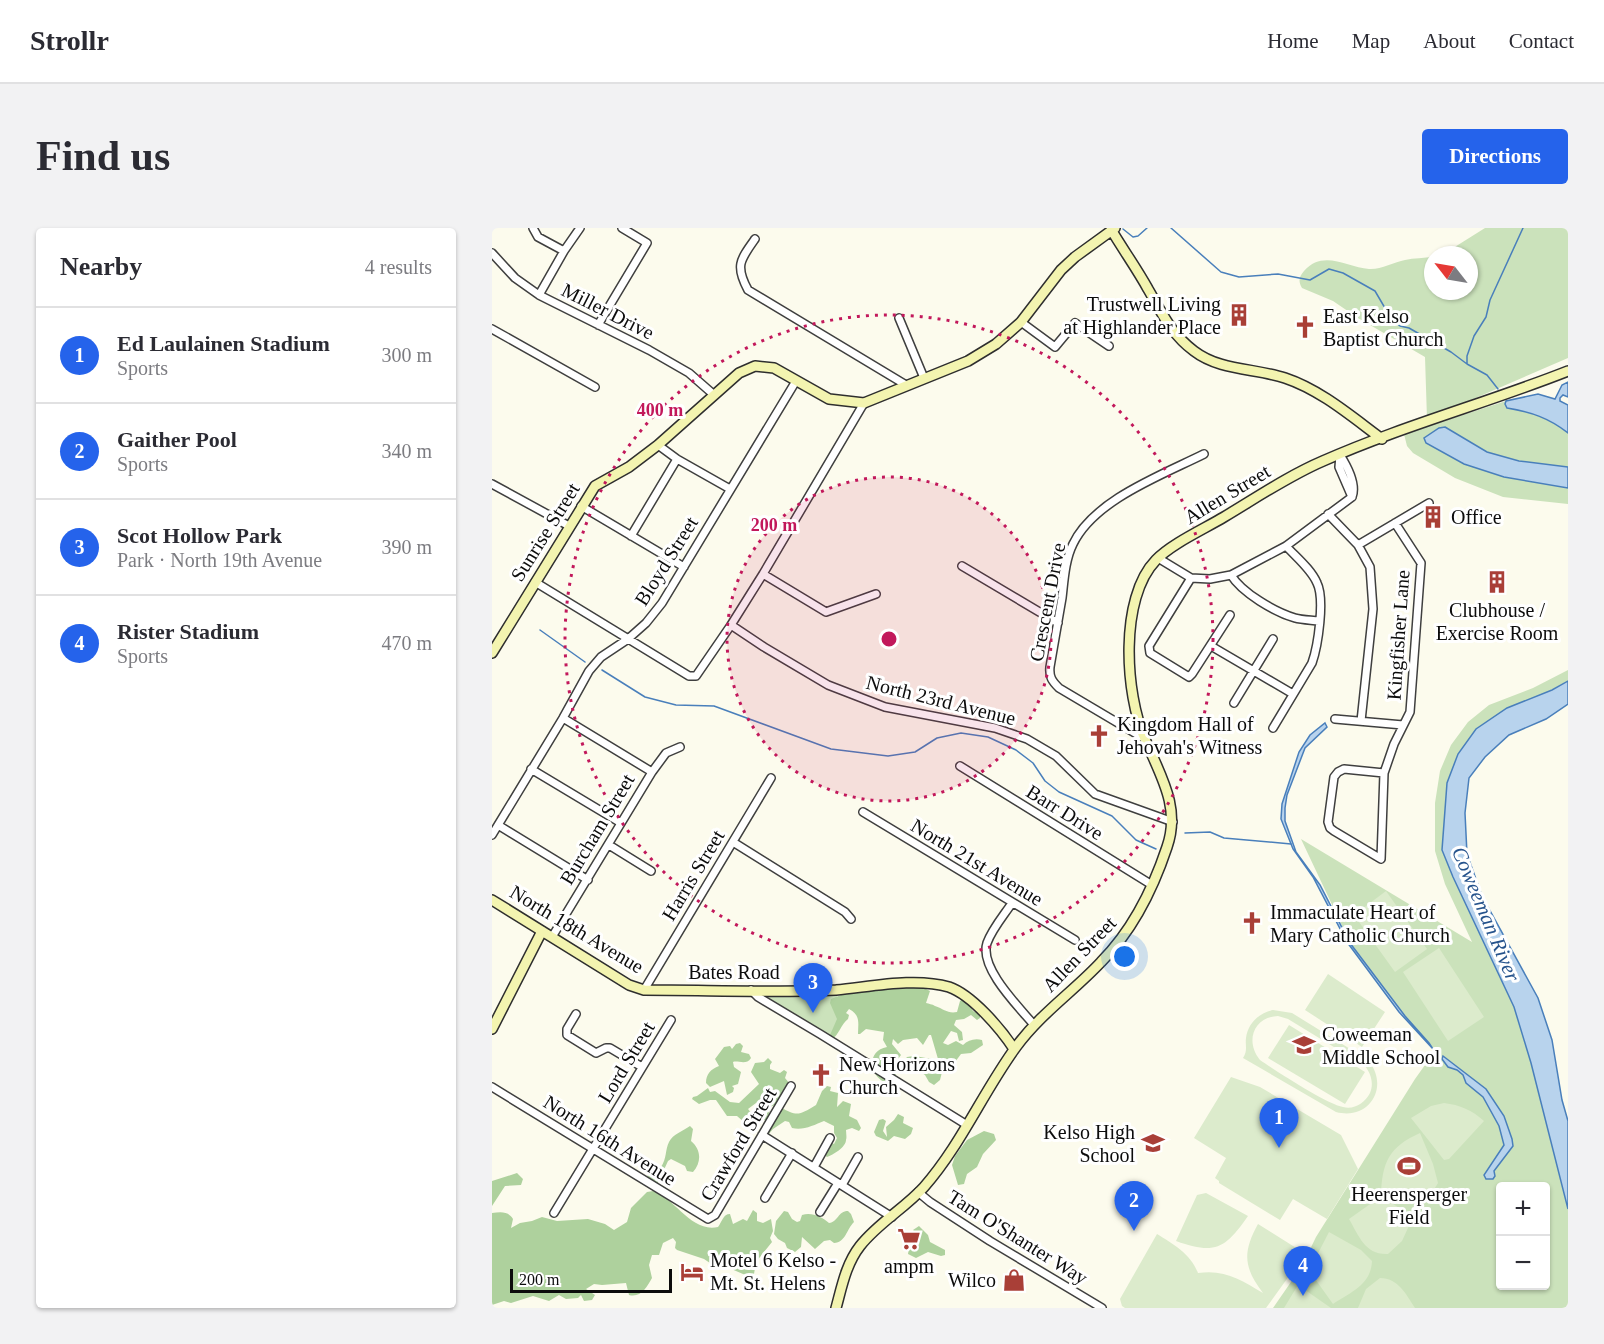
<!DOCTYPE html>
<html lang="en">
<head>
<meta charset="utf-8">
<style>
  :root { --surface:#fff; --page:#f2f2f3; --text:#2b2b33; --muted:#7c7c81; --line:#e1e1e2; --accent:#2563eb }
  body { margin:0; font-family:Georgia,serif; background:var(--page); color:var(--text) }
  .controls { position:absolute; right:18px; bottom:18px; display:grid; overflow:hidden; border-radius:6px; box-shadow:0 2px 4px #0004 }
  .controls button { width:54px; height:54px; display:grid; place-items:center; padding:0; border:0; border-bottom:2px solid var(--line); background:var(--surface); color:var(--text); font:30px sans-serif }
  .compass { position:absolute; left:932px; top:18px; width:54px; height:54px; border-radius:50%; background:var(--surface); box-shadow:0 2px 4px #0004; rotate:301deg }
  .scale { position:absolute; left:18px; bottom:15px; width:162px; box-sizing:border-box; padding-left:6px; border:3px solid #0c0c0c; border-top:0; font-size:16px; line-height:21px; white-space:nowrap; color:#0c0c0c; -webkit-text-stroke:4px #fff; paint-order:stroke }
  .you { position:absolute; left:633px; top:729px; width:21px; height:21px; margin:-15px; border:4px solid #fff; border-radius:50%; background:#1a73e8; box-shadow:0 0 0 9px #1a73e833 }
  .badge { display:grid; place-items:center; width:39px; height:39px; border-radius:50%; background:var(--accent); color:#fff; font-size:20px; font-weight:700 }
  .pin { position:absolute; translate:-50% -50px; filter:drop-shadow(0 2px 3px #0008) }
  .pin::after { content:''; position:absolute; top:32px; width:21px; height:18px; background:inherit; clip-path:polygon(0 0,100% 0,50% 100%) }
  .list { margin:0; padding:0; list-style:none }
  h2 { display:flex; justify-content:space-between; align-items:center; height:78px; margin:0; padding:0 24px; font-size:26px }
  h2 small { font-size:20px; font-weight:400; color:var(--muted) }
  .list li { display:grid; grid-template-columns:39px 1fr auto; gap:18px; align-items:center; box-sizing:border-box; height:96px; padding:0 24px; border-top:2px solid var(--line) }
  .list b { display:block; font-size:22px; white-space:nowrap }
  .list p { margin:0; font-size:20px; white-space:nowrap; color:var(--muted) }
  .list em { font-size:20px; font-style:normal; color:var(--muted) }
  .map { position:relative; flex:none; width:1076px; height:1080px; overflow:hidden; border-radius:6px }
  header { display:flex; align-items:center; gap:36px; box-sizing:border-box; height:84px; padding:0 30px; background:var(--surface); border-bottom:2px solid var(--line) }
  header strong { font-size:28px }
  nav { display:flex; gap:33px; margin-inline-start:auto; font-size:21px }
  .intro { display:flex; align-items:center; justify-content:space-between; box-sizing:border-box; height:144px; padding:0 36px }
  h1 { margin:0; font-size:42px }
  .button { padding:15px 27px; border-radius:6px; background:var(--accent); color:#fff; font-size:21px; font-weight:700 }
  main { display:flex; gap:36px; padding:0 36px }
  aside { flex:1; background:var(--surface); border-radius:6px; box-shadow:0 2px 4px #0004 }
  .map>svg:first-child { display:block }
  .green { fill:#cbe2bb; fill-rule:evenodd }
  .forest { fill:#aed19d }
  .pitch { fill:#dcebcc; fill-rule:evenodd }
  .water { fill:#b8d3ed; stroke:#497fbb; stroke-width:1.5 }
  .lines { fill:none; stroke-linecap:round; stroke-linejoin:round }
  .stream { stroke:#497fbb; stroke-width:1.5 }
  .street-casing { stroke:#3f3f3f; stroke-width:10 }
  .secondary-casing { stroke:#2e2e2e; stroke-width:12 }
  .street { stroke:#fff; stroke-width:7 }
  .secondary { stroke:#f3f4b0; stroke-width:9 }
  .ring { fill:none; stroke:#c2185b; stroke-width:3; stroke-dasharray:3 6 }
  .labels { text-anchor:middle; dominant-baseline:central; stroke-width:6; stroke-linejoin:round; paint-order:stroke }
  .poi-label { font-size:20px; fill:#0c0c0c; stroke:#fff; text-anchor:start }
  .street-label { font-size:20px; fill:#0c0c0c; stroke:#fff }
  .water-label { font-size:21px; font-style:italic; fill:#26538c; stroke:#fff }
  .centre { fill:#c2185b; stroke:#fff; stroke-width:3 }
  .ring-label { font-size:18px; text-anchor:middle; font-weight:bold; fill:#c2185b; stroke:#fff; stroke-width:6; stroke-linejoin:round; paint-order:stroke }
</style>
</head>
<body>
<header>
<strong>Strollr</strong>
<nav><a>Home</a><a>Map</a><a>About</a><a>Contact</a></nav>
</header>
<div class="intro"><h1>Find us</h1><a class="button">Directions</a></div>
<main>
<aside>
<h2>Nearby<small>4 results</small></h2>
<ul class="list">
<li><span class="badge">1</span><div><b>Ed Laulainen Stadium</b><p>Sports</p></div><em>300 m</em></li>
<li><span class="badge">2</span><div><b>Gaither Pool</b><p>Sports</p></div><em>340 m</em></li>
<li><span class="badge">3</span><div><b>Scot Hollow Park</b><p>Park · North 19th Avenue</p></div><em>390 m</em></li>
<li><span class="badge">4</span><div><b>Rister Stadium</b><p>Sports</p></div><em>470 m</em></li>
</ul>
</aside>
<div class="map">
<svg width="1076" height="1080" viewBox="0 0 1076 1080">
  <rect width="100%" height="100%" fill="#fcfbed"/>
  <path class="green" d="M993,0H1076V130L935,191L933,129L866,90L841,73L810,60C806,53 807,49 812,43C831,21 855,39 877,41C888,42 902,34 913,32C922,30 932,30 941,29V63H977V27H950Z
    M1014,173L1013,176L1015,180C1039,184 1057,190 1076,205V239L1027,233L995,224L953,199L947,200L933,210L934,215L972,236L1012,249L1076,260V276L1011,269L963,250L921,225L915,218L912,206Z
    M1076,442V453L984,501L950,622L961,649L1022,779L1039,835L1076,981V1080H781L810,1038L824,1009L923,851L943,823L915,791L860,719L809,611L980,714L953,656L943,623V575L948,543L959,517L976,494L997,477L1041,460ZM1008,958H1054V1058H1008Z
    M345,766V800L339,810L269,767Z"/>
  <path class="forest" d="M385,757L432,760L438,763L434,775C437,776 440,776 443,778C452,781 456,786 465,784L468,773L471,771L477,775L481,783L488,786V790L485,792L479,787L472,791L464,792L462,797L470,804L471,812L467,813L465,805L459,803L451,815L456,817L464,813L471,817C476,812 483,810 490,812L491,817L479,825L469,826L460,838L451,840L448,852L442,857L437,854L433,847L412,833L415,829C426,826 435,832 446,831L439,807H437L431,817L425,810L411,812L406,816L401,811L400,816L409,827L403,835L392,830L390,837L395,841L402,842L404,846L400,855C379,856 371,823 395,819L391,812L392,804L374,801L368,806H366C366,796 369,787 357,781L354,785L357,787L356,791C349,796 347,807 340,811L338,807L345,791L338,775L339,771L354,765Z
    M248,815L251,818L249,824L257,826L259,830C254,838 246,832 241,834L242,839L249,844L246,856L240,858L242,860L241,864L235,867L232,853L218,859L214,855C214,846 219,841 227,838L223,831L232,819L238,818L240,821L244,816Z
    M276,830L280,834L278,837V841L288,845L292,842L295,844L293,850L298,856L283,877L278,879L276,893L272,892L270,889L275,879L264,875L256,881L261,887L258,892L253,895L245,888H235L224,872H218L207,876L200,871L201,869L205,868L216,860L218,864L223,863L238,874L247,875L267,856L259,844L263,835L272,834Z
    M335,858L339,859L338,863L346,865L345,879L351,873L359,876L357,888L365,892L369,900L367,903L360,900L354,902C354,905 355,909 354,912C354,919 341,927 335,929L331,926L329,920L332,914L336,913L342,916L345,910L342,905V898L332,893C322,897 311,903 300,900L297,894L293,893L281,901L276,907L274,905L288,879C306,889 307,887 324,877L330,863Z
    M406,886L412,889L411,895L421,900L419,906L413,911L402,908L396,913L384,908L382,904L387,892L391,891L394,893L391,903L395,909L394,899L402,892Z
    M198,898L201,901L199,913C209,921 210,934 201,944L195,943L193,938L179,931L176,933L165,957L156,949L155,945L158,942L169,939C175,930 173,922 177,914C181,906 191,903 198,898Z
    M492,903L502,906L504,912L491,926L485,939L475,946L472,956L466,957L460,937L463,928L475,912Z
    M25,945L31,951L29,957L13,958L0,978V953Z
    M161,963C183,970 199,1005 226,999C230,994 231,986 238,986L241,996L251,991L255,993L261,982L265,985V993L271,995L279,991L281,1003L278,1010L280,1014L264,1034L262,1046L258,1049L237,1040L221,1037L212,1031L185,1022L183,1020L184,1014L181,1010L171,1015L167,1027H160L157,1037L160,1050C155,1059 149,1070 137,1067L134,1055L110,1057L102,1056L94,1061L103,1067L100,1072L92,1073L89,1067L86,1070L74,1071L67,1067L57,1073L41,1068L19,1075L12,1073L0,1077V985C9,984 16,983 21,991L19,1000L28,995L40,993L50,989L65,993L96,991L113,996L122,1002L135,994L139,980L155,964Z
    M292,983L296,984L300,991L305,994L308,993L310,987C320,984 330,989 337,995C346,994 346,983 356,983L359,986L362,994C354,1002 354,1014 342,1015L338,1012L332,1013L323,1021L310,1009L309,1019L303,1024L295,1020L293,1015L286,1011L282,1006L284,993Z
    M427,998L436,1007L438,1014L453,1022V1027L449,1028L436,1024L424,1030L416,1026L418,1013L424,1012L426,1008L421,1002Z"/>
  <path class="pitch" d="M894,663L935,721L903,744L862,687Z
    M947,720L992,789L956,813L911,744Z
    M836,746L893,784L870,819L813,782Z
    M781,782L800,785L876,832C898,858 878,893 844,884L751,830C756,822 753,818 754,810C756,795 767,785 781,782ZM786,788L796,791L873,838C879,846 882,855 878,865C873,875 862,882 851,879C835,876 784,843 768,832C753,814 761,789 786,788Z
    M797,797L873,844L853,876L776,830Z
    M739,849L768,859L849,907L866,941L835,991L801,971L788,992L727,955V953L723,950L734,930L702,910Z
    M952,875C968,877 980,882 992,893L957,931L952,932L919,890L939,878Z
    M928,905L941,936L946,955L941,963L922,967L889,968C890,934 897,919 928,905Z
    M714,965L756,988C733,1021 723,1027 684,1013L705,967Z
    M881,974H898L921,989L910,1013L896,1026C873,1027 867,1008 857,991Z
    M766,996L809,1023L810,1030L774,1080H633L630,1078L628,1071L665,1006C681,1016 699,1026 706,1045C733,1041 749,1052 771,1065C752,1040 750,1025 766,996Z
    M837,1004L869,1022L880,1033C879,1057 859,1064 841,1076L821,1048L822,1033Z
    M888,1050C906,1050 914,1066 923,1080H866L874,1061Z
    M806,1057L839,1080H792Z"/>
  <path class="water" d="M1076,154V169L1071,167L1068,170V173L1076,177V205C1057,190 1039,184 1015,180L1013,176L1014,173L1046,166L1063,171L1070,157Z
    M953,199L995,224L1027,233L1076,239V260L1012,249L972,236L934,215L932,210L947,200Z
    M1076,453V476L1054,491L1017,507L993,529L977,550L973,585L975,626L990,668L1046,770L1060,812L1070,872L1076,893V981L1039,835L1022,779L961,649L950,622L955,555L966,526L984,501L1015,480L1060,462Z
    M833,495L835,499L813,520L795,567L793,580V593L804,624L828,657L858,715L913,788L937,815L941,821L907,784L855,714L821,649L801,621L789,591L790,576L807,524L818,507Z
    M951,828L994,861L1012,888L1020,911L1021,918L1002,943L1003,948L1001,951H994L992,947L1012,917L1007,898L991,869L974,855L971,847L965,842L956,839L950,831Z"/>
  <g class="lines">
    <path class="stream" d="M679,0L729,44L747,49L786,46L818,52L837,41L851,45L883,63L900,92L908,98L917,100L959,124L975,136L995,147L1006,161
      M631,1L641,9L646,8L655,0
      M975,136V128L982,108L994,89L998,72L1031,0
      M48,402L93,434
      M110,442L153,469L184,477L222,478L339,521L396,528L423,524L445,510L469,505L496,509L524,522L541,535L553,553L567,564L620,588L644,612L664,621
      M693,605L718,604L732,610L799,616"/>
    <g class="street-casing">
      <path id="street" d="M41,0L46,9L72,23
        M263,11C248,32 243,38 256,62L414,157
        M0,25L23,50L47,67L157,122L197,145L221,166
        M47,67L72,23L88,0
        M407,90L432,150
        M529,94L563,119L583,95L617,118
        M106,97L155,15L130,0
        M0,101L103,159
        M166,217L185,231L238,261
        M848,227L847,239L860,269
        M0,256L77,298
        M89,278L192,339
        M836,286L866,317L878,339L881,381L869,493
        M139,308L185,231
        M866,317L937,275
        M666,330L699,350L718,351L739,347L794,318L860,269C865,256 855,238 848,227
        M470,338L566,395
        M271,346L334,384L384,366
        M739,347C750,365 783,384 803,390C810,392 819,392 827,393
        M699,350L657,418L658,425L697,449L700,446L738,387
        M43,354L197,448H204L239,397L271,346L372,175
        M239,397L272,419L336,457L393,479L503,500L535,511L564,528L603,566L681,594
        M719,418L801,466
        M742,475L781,411
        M71,490L160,544
        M843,491L911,497
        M781,500L820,435C826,418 833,371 825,355C819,341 804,329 794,318
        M653,511L567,460C560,453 557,449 558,439C562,416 566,393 570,370C572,353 573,332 581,316C602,272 670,247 712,226
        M468,538L660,657
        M39,541L129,595
        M892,545L852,541L846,544L842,549L836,594L838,600L842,603L889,631L892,545L902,516L918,484L929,335L903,295
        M371,584L583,712
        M6,597L96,652
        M0,607L71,490L97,443L109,429L136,411L154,395L170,375L304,153
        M241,614L353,684L359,691
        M117,617L159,643
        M520,675C512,687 500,701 495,715C487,740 527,779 542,797
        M60,709L160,544L174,525L188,519
        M152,762L279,550
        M259,762L266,769L328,806L475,897
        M84,786L75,801V807L104,825L114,820H118L150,839
        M0,859L216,991L223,987L299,858
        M270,907L400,989
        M322,939L338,910
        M350,957L366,929
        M426,964L438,974L498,1013L610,1080
        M273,970L300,925
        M328,984L346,955
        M62,985L179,792"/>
    </g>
    <g class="secondary-casing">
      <path id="secondary" d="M620,3C632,23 645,41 656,61C670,85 679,106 702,123C728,143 763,140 793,150C829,162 860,189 890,211
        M0,425L103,258L137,239L166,217L247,145L263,138L282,140L337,171L372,175L476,133L504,116L529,94L569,42L583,29L623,0
        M0,672L137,757L152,762C216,762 280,765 344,762C378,759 423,749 457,759C480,767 509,801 522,821
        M0,801L50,703
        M344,1080C350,1058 354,1036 368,1018C386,995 413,980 432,959C469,917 491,864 524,819C548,786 582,763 609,734C641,702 661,661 675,619C689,579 668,547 653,511C633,466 627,370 664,332C679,316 712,301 732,289C764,270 796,248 831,233C910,198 995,175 1076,143"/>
    </g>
    <use href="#street" class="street"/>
    <use href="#secondary" class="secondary"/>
  </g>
  <circle cx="397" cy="411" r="162" fill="#c2185b" fill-opacity=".12"/>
  <g class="ring">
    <circle cx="397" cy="411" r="162"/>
    <circle cx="397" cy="411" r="324"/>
  </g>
  <defs>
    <g id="building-bare" transform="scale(1.8)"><path d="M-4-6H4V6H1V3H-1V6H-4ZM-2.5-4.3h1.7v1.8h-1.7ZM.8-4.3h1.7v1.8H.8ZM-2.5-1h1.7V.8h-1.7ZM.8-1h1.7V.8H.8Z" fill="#a93f37" stroke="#fff" stroke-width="2.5" paint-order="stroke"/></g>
    <g id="church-bare" transform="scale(1.8)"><path d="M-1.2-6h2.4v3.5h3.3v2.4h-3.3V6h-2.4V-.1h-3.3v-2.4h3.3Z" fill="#a93f37" stroke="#fff" stroke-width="2.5" paint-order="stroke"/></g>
    <g id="school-bare" transform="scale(1.8)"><path d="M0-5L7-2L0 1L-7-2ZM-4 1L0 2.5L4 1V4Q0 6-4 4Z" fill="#a93f37" stroke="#fff" stroke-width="2.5" paint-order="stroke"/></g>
    <g id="stadium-bare" transform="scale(1.8)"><path d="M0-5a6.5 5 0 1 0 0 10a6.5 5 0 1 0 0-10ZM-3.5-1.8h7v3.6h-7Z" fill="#a93f37" stroke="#fff" stroke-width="2.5" paint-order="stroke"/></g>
    <g id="supermarket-bare" transform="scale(1.8)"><path d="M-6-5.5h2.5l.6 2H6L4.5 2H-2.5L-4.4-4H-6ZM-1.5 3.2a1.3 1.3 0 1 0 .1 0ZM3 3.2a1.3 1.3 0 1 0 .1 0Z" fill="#a93f37" stroke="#fff" stroke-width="2.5" paint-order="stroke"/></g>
    <g id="hotel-bare" transform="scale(1.8)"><path d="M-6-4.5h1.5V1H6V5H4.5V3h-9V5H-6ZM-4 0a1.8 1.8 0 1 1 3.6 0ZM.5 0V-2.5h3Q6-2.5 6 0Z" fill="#a93f37" stroke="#fff" stroke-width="2.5" paint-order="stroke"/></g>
    <g id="shop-bare" transform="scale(1.8)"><path d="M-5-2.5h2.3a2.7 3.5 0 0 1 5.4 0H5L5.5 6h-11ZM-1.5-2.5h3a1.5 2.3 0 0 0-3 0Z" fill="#a93f37" stroke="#fff" stroke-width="2.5" paint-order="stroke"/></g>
  </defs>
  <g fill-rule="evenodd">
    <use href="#building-bare" x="747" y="87"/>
    <use href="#church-bare" x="813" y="99"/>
    <use href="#building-bare" x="941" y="289"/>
    <use href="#building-bare" x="1005" y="354"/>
    <use href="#church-bare" x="607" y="508"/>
    <use href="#church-bare" x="760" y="695"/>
    <use href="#school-bare" x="812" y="817"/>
    <use href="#church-bare" x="329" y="847"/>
    <use href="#school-bare" x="661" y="915"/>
    <use href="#stadium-bare" x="917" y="938"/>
    <use href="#supermarket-bare" x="417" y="1011"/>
    <use href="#hotel-bare" x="200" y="1044"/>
    <use href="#shop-bare" x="522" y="1052"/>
  </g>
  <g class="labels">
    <g class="poi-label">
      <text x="729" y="76" text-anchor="end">Trustwell Living<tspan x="729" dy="23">at Highlander Place</tspan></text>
      <text x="831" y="88">East Kelso<tspan x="831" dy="23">Baptist Church</tspan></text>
      <text x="959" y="289">Office</text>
      <text x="1005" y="382" text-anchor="middle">Clubhouse /<tspan x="1005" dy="23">Exercise Room</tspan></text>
      <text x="625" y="496">Kingdom Hall of<tspan x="625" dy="23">Jehovah's Witness</tspan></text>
      <text x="778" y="684">Immaculate Heart of<tspan x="778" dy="23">Mary Catholic Church</tspan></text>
      <text x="830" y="806">Coweeman<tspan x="830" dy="23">Middle School</tspan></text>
      <text x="347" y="836">New Horizons<tspan x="347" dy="23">Church</tspan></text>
      <text x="643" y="904" text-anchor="end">Kelso High<tspan x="643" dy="23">School</tspan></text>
      <text x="917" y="966" text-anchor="middle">Heerensperger<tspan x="917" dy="23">Field</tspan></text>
      <text x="218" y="1032">Motel 6 Kelso -<tspan x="218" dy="23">Mt. St. Helens</tspan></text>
      <text x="417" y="1038" text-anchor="middle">ampm</text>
      <text x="504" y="1052" text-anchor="end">Wilco</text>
    </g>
    <g class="street-label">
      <text transform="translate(116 83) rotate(27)">Miller Drive</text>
      <text transform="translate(735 266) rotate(-31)">Allen Street</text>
      <text transform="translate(53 304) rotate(-58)">Sunrise Street</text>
      <text transform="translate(174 333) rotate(-58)">Bloyd Street</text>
      <text transform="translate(555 374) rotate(-79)">Crescent Drive</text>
      <text transform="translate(906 407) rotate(-86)">Kingfisher Lane</text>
      <text transform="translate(449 472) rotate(14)">North 23rd Avenue</text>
      <text transform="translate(573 584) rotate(32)">Barr Drive</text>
      <text transform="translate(105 601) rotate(-59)">Burcham Street</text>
      <text transform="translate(485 634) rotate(31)">North 21st Avenue</text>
      <text transform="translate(201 647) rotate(-59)">Harris Street</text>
      <text transform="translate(85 701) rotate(31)">North 18th Avenue</text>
      <text transform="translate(587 726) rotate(-46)">Allen Street</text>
      <text x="242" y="744">Bates Road</text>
      <text transform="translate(134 834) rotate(-59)">Lord Street</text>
      <text transform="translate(118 912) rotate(32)">North 16th Avenue</text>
      <text transform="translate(246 916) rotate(-59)">Crawford Street</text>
      <text transform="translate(526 1009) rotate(32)">Tam O'Shanter Way</text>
    </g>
    <g class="water-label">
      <text transform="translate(994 686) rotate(67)">Coweeman River</text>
    </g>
  </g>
  <circle cx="397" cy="411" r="9" class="centre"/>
  <g class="ring-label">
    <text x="168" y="188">400 m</text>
    <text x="282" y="303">200 m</text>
  </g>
</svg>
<div class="controls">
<button>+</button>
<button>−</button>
</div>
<svg class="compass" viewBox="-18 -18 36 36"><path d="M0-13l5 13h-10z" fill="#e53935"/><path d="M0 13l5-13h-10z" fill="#7c7c81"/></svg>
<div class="scale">200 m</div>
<div class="you"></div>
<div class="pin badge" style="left:787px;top:920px">1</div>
<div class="pin badge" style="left:642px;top:1003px">2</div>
<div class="pin badge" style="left:321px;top:785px">3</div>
<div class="pin badge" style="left:811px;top:1068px">4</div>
</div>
</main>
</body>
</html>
